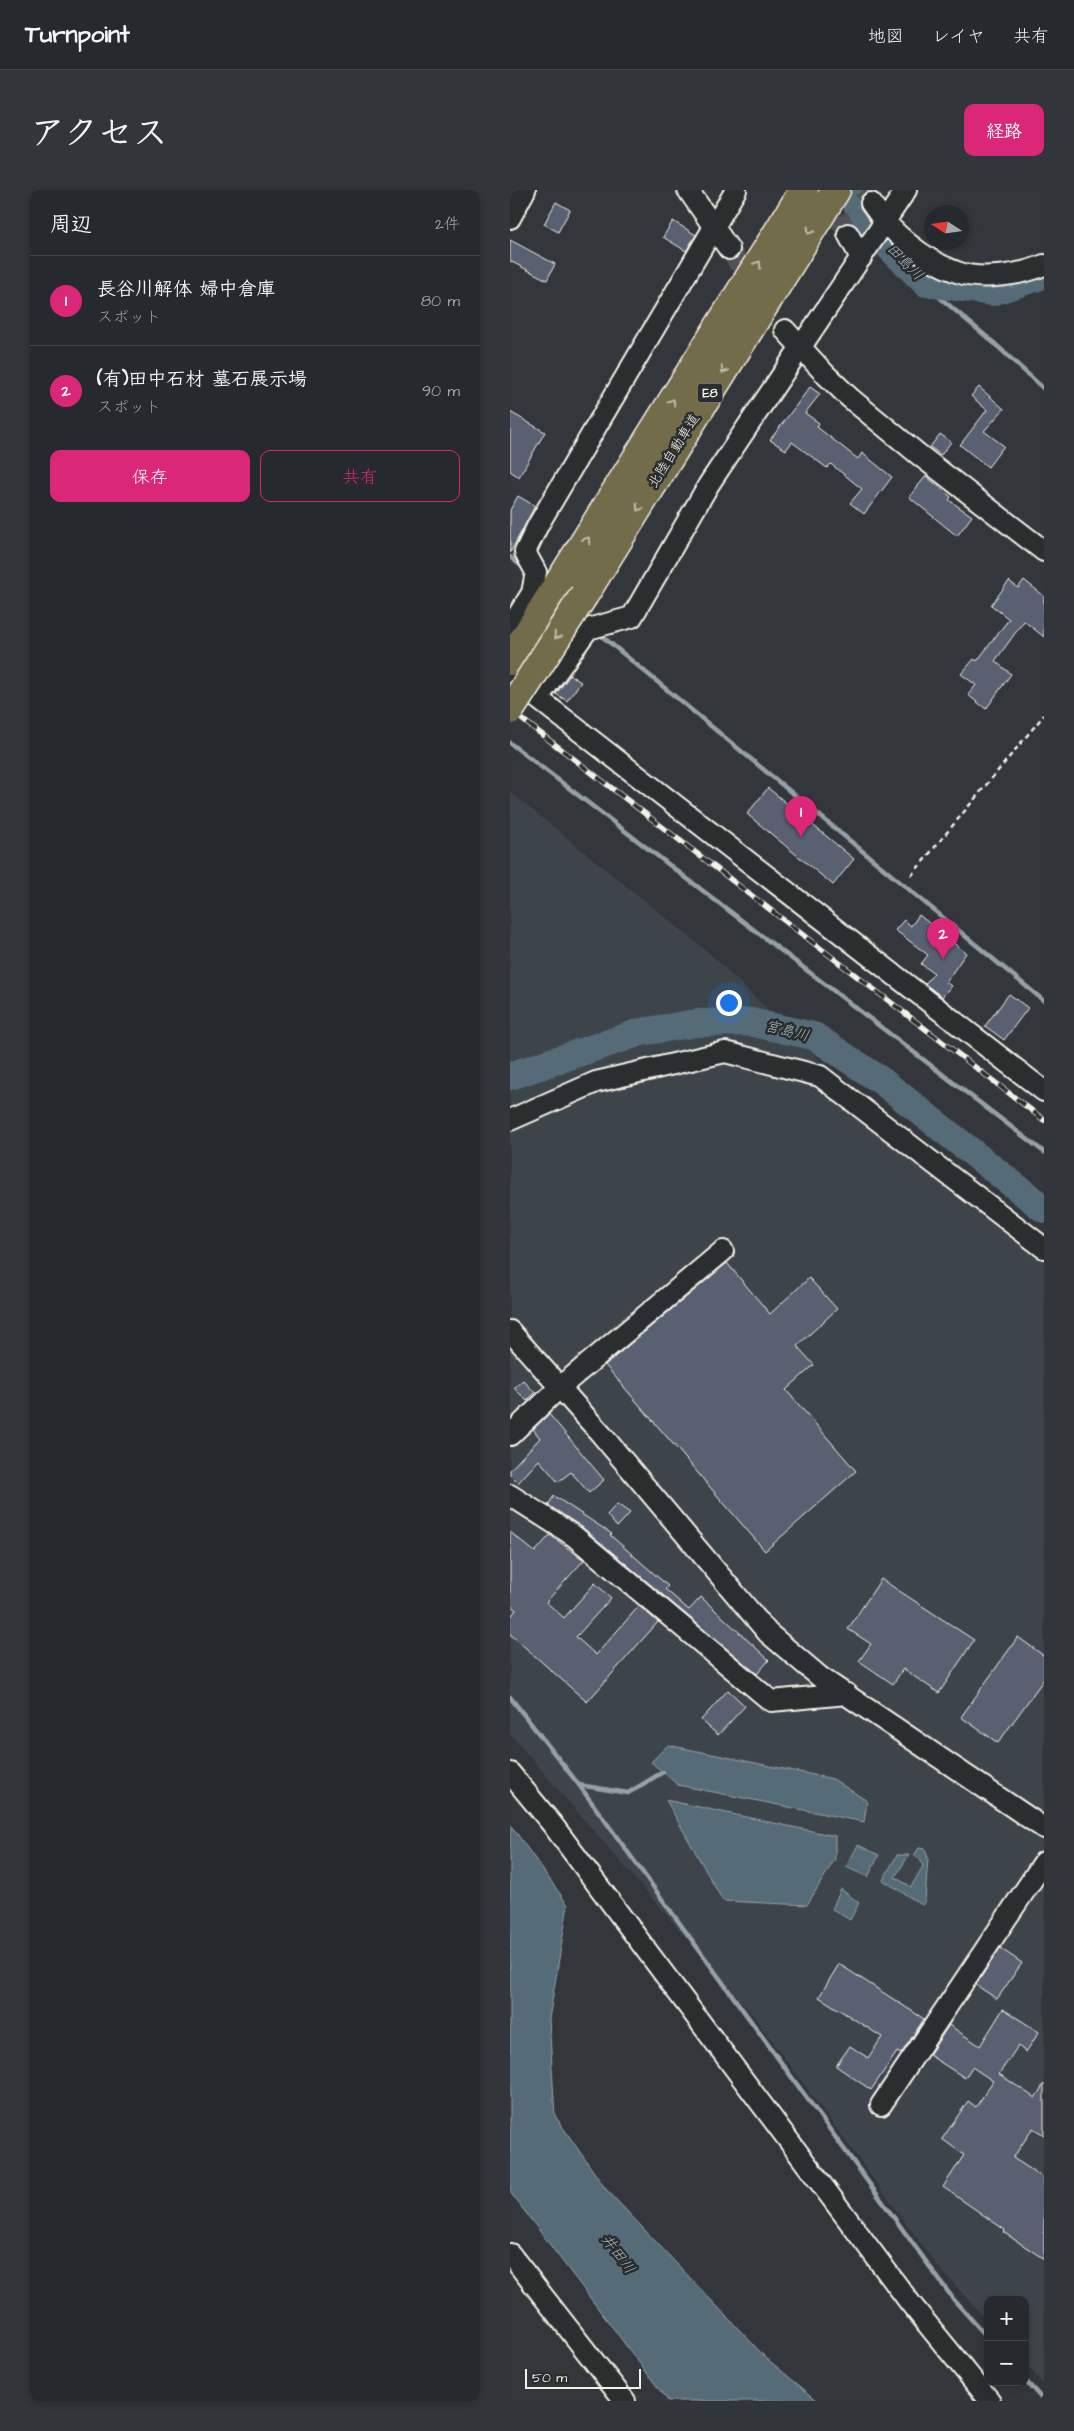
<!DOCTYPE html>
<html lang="ja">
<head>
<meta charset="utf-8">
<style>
  :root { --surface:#26292d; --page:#323539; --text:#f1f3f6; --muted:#a4a6aa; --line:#424549; --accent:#db2777 }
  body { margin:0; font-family:"Architects Daughter","Klee One",sans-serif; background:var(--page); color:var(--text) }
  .controls { position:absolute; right:15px; bottom:15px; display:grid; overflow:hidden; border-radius:10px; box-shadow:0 2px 8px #0003 }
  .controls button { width:45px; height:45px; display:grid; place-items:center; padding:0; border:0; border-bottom:1px solid var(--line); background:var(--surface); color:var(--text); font:25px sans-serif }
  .compass { position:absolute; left:414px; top:15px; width:45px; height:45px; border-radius:50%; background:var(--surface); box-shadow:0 2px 8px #0003; rotate:282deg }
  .scale { position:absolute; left:15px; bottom:12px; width:116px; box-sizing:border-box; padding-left:5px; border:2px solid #f4f1e8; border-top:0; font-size:14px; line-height:18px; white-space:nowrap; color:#f4f1e8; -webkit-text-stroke:4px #2a2d2e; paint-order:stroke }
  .you { position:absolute; left:218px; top:812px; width:18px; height:18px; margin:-12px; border:4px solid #fff; border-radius:50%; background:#1a73e8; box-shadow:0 0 0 8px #1a73e833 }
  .badge { display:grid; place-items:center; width:32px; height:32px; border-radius:50%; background:var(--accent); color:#fff; font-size:16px; font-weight:700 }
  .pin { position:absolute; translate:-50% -41px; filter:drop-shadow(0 1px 2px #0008) }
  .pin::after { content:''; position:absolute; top:26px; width:18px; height:15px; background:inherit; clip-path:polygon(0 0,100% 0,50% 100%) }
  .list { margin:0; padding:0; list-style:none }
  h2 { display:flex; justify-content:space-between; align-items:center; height:65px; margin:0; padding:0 20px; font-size:21px }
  h2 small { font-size:16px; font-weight:400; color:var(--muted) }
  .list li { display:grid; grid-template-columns:32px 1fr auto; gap:15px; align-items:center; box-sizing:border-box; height:90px; padding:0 20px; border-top:1px solid var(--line) }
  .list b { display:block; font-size:19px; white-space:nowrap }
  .list p { margin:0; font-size:16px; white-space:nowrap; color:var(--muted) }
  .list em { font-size:16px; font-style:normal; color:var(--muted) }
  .actions { display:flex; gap:10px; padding:15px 20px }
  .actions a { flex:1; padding:11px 0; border:1px solid var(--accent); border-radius:10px; text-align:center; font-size:18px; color:var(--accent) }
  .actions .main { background:var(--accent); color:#fff }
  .map { position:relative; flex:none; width:534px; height:2211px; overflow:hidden; border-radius:10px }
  header { display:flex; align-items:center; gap:30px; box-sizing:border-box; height:70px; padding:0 25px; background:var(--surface); border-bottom:1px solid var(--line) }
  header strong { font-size:24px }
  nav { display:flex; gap:28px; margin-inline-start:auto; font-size:18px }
  .intro { display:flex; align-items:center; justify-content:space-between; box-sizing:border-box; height:120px; padding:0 30px }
  h1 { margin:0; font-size:35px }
  .button { padding:12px 22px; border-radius:10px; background:var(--accent); color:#fff; font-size:18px; font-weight:700 }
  main { display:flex; gap:30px; padding:0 30px }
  aside { flex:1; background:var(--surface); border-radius:10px; box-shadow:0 2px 8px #0003 }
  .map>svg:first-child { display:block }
  .built { fill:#3e444c }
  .water { fill:#556c78; stroke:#95a1a5 }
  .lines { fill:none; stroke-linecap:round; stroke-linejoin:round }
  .stream { stroke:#95a1a5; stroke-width:4.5 }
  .river { stroke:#556c78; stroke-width:28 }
  .building { fill:#586172; stroke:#f4f1e8 }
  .minor-tunnel { stroke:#505356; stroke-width:20; stroke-dasharray:20 10; stroke-linecap:butt }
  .minor-casing { stroke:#f4f1e8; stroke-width:24 }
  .highway-casing { stroke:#f4f1e8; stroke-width:31 }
  .path { stroke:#f4f1e8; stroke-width:2.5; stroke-dasharray:5 4; stroke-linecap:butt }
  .minor { stroke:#2a2d2e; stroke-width:20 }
  .highway { stroke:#736c4b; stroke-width:28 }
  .rail-casing { stroke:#f4f1e8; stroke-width:5.5 }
  .rail { stroke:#2a2d2e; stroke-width:4; stroke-dasharray:11; stroke-linecap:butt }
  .highway-bridge-casing { stroke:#f4f1e8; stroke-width:31; stroke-linecap:butt }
  .highway-bridge { stroke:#736c4b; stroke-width:28 }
  .oneway { stroke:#c0bca9 }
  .labels { text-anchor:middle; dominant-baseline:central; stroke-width:5; stroke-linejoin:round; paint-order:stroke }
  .shield { fill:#2a2d2e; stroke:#b7b6b0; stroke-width:1 }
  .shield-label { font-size:12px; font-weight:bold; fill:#f4f1e8 }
  .street-label { font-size:14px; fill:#f4f1e8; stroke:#2a2d2e }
  .water-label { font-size:15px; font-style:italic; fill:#acb5b6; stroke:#2a2d2e }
</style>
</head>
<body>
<header>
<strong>Turnpoint</strong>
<nav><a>地図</a><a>レイヤ</a><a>共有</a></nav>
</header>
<div class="intro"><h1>アクセス</h1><a class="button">経路</a></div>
<main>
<aside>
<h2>周辺<small>2件</small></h2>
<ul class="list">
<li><span class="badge">1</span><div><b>長谷川解体 婦中倉庫</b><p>スポット</p></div><em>80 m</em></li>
<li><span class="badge">2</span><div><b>(有)田中石材 墓石展示場</b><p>スポット</p></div><em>90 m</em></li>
</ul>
<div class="actions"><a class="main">保存</a><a>共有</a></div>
</aside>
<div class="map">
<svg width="534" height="2211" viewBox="0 0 534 2211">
  <rect width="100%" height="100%" fill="#33373c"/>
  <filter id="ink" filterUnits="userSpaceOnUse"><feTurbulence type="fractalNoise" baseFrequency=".02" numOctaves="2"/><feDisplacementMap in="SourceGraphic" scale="10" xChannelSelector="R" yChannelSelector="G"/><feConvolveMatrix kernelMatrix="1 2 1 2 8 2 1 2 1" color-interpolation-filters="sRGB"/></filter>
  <g filter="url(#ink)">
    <path class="built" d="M0,602L197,761L357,915L534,1054V2195L515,2174V2110H478V2132L426,2074L243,1825L0,1544Z"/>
    <path class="water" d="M158,1555L323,1589L357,1611L354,1632L168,1595L141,1572Z
      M156,1610L325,1646V1669L297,1715L213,1711Z
      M0,1634L58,1715L39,1829L45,1926L95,1998L256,2168L308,2211H158L0,2002Z
      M348,1655L369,1665L358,1687L336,1677Z
      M409,1658L415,1659L418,1668L415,1711L412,1715L373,1690L387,1665H399L385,1687L401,1697L413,1676L410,1669L404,1665Z
      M331,1699L349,1713L340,1730L322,1719Z"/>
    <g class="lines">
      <path class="stream" d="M416,93L428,106L484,153L534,199
        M0,367L15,379
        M89,442L93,447L534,811
        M0,553L534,962
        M0,1507L69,1595L444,2110L478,2148
        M69,1595L118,1603L153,1582
        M515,2190L534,2211"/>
      <path class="river" d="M340,0L357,35L416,93L482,102L534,85
        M0,886L131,842L187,833L240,832L304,846L373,892L534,1019"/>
    </g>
    <path class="building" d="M46,12L60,20L48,42L34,34Z
      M163,31L186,45L176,61L153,47Z
      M0,50L45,74L37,90L0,71Z
      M300,197L310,204L295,223L309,233L307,237L348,269L352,263L382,287L354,324L340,313L352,299L321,274L317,278L282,252L276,260L260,250Z
      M469,197L494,219L474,241L494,256L478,277L450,255L477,220L461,206Z
      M0,222L35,242L9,287L0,281Z
      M430,244L441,252L431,265L420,257Z
      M416,286L441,307L439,310L462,326L447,346L399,307Z
      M8,306L25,316L0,363V320Z
      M514,390L534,406V447L514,431L485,471L501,484L476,519L458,505L466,495L451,484L464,469L467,471L499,429L481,415L499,391L508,398Z
      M60,485L71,492L57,511L46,504Z
      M258,598L344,669L323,695L237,624Z
      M409,725L456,763L436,792L441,796L432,807L415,794L424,783L411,774L418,765L385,740L394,730L401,736Z
      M499,804L518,818L494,850L475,836Z
      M217,1073L260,1124L299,1088L327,1119L287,1156L304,1175L276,1200L346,1281L255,1361L95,1175Z
      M13,1190L25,1203L17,1211L4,1198Z
      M39,1224L94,1290L79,1303L61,1282L48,1292L29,1270L8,1293L0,1285V1280L30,1248L23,1239Z
      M44,1306L102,1344L100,1345L158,1396L155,1399L179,1420L191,1407L259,1470L247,1484L72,1337L38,1315Z
      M107,1314L120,1323L107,1337L97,1325Z
      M0,1342L25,1362L40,1345L74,1370L36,1412L54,1428L85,1393L101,1408L66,1447L86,1465L129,1416L148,1432L77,1512L0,1444V1428L6,1420L0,1415Z
      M371,1389L464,1450L429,1503L393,1479L383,1494L349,1471L361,1454L338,1439Z
      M508,1447L534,1466V1489L488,1553L451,1527Z
      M218,1500L235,1516L208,1545L191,1530Z
      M490,1758L512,1773L487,1809L466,1795Z
      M329,1774L414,1829L391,1864L387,1862L361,1900L326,1876L340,1856L358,1868L372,1847L309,1807Z
      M493,1819L529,1842L516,1862L508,1856L489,1884L525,1908L534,1894V1945L523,1938L503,1968L534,1988V2069L493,2042L495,2040L433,1997L454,1965L432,1949L458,1911L466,1917L483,1891L462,1877L455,1888L419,1865L439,1835L470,1856Z"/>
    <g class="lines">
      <path class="minor-tunnel" d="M314,0L338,44
        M354,0L361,13
        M219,59L275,140"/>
      <g class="minor-casing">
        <path id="minor" d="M178,0L219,59
          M361,13C380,42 413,70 447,82C471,91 511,85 534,75
          M0,28L15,0
          M338,44L351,68
          M275,140L316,185L340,208L408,264L534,361
          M0,438L22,403L26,382L15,362L28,335L226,0
          M0,487L534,901
          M28,508L78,439L122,427L199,294L396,0
          M0,930L86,892L215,862L310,886L534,1058
          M0,1141L91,1244L258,1443L310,1487L534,1638
          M0,1245L49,1198L213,1061
          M0,1305L64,1346L261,1511L337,1504
          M0,1583L42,1634L401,2114L480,2211
          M371,1915L534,1672
          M0,2064L115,2211"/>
      </g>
      <g class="highway-casing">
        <path id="highway" d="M74,405L326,0
          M0,471L294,0"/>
      </g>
      <path class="path" d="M401,686L534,525"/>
      <use href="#minor" class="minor"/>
      <use href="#highway" class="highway"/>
      <g class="rail-casing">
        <path id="rail" d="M0,520L534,930"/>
      </g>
      <use href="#rail" class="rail"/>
      <g class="highway-bridge-casing">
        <path id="highway-bridge" d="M0,520L74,405"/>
      </g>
      <use href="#highway-bridge" class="highway-bridge"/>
    </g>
    <defs><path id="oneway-chevron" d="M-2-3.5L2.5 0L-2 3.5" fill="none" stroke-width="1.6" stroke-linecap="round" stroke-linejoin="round" transform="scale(1.25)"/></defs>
    <g class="oneway">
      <use href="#oneway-chevron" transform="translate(300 41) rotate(122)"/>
      <use href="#oneway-chevron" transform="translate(248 74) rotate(-58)"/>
      <use href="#oneway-chevron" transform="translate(214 180) rotate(122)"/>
      <use href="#oneway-chevron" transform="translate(162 212) rotate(-58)"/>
      <use href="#oneway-chevron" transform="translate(129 318) rotate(122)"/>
      <use href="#oneway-chevron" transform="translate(77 350) rotate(-58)"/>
      <use href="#oneway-chevron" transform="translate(47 446) rotate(123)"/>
    </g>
  </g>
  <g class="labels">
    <rect class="shield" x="187.5" y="193.5" width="25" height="19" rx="4"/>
    <g class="shield-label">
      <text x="200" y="203">E8</text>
    </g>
    <g class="street-label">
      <text transform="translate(164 261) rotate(-58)">北陸自動車道</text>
    </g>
    <g class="water-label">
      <text transform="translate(395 72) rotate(45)">田島川</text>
      <text transform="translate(277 841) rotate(14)">宮島川</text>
      <text transform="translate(108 2064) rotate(53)">井田川</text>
    </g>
  </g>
</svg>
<div class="controls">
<button>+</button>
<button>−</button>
</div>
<svg class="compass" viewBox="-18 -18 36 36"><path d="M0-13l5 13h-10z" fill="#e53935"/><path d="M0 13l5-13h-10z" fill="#a4a6aa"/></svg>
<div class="scale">50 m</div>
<div class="you"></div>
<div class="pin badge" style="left:291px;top:647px">1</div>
<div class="pin badge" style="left:433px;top:769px">2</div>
</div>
</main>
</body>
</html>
